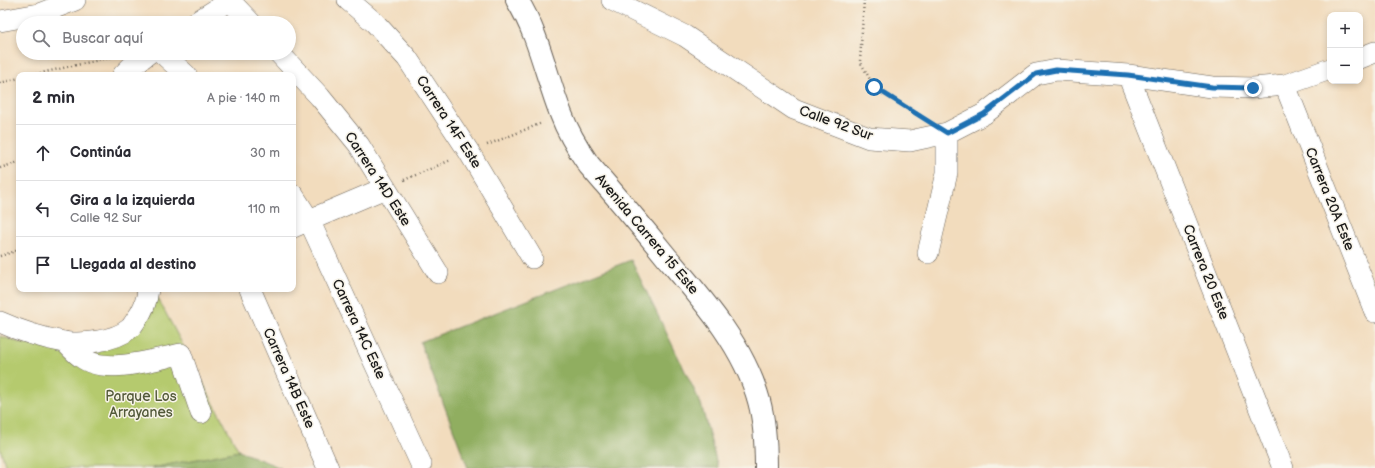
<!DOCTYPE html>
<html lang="es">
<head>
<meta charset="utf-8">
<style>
  :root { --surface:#fff; --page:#f7f7f7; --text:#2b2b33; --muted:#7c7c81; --line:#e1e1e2 }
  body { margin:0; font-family:"Balsamiq Sans",sans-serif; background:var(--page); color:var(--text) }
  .controls { position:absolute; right:12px; top:12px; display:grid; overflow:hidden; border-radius:8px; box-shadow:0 2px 6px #0003 }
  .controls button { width:36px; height:36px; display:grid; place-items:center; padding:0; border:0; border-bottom:1px solid var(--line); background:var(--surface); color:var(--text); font:20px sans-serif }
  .stop { position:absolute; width:12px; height:12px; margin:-9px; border:3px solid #1f6fb2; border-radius:50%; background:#fff }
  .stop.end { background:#1f6fb2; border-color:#fff; box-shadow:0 1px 4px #0008 }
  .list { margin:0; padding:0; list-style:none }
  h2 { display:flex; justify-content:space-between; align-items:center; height:52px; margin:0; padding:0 16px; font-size:17px }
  h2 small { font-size:13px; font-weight:400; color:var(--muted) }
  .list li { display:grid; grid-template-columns:26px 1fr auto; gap:12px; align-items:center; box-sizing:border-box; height:56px; padding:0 16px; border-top:1px solid var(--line) }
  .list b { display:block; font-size:15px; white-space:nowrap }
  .list p { margin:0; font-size:13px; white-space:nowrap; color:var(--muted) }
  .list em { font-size:13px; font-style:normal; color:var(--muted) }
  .icon { flex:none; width:22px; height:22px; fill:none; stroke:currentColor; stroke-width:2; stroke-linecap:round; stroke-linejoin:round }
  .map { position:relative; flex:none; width:1375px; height:468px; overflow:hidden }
  .search { position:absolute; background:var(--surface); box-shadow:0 2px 6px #0003; left:16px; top:16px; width:280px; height:44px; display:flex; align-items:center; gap:10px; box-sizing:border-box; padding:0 14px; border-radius:22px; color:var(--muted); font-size:15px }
  .panel { position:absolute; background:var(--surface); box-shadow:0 2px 6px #0003; left:16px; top:72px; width:280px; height:220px; border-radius:8px }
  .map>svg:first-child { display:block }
  .green { fill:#b5ca6e; stroke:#687345 }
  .forest { fill:#90ae61; stroke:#56653e }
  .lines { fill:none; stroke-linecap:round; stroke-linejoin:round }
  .street-casing { stroke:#675f54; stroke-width:22 }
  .secondary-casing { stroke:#675f54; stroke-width:24 }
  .path { stroke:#675f54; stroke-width:2.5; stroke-dasharray:1 3; stroke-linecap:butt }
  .street { stroke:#fff; stroke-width:21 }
  .secondary { stroke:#fff; stroke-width:22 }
  .route { stroke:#1f6fb2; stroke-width:5 }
  .labels { text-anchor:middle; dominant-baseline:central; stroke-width:3; stroke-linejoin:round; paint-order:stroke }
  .street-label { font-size:14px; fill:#1c1c1c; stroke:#f7f3e8 }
  .park-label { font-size:14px; fill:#525939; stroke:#f7f3e8 }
</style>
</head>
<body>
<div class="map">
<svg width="1375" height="468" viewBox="0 0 1375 468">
  <rect width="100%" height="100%" fill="#f7f3e8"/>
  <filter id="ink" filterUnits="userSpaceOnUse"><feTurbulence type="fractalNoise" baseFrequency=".025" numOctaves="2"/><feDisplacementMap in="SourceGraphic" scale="8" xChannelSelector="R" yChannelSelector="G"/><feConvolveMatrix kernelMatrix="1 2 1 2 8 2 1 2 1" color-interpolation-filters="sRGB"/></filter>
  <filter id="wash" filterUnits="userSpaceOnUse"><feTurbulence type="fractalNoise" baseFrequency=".012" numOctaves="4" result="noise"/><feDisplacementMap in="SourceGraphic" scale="16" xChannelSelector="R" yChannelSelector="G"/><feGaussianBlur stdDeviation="0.9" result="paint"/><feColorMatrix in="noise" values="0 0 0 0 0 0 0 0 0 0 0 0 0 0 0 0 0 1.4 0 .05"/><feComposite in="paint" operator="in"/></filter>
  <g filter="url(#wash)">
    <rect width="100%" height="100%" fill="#f2dcbd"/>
    <path class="green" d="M153,289L239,451L152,468H6L0,448V336L21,343L53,348H104Z"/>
    <path class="forest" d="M631,260L701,404L718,468H468L420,342Z
      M239,451L281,468H152Z"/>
  </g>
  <g filter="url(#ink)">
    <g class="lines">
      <g class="street-casing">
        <path id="street" d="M348,0L375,23L407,58L469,152L532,258
          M612,0L685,36L794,109L869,138L910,141L947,133L984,114L1036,74L1057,70L1128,75L1212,87L1253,88L1285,85L1330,69
          M230,1L251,23
          M0,21L39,14L75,0
          M195,23L231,0
          M162,53L186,75
          M279,53L320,97L359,145L438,273
          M1360,58L1375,52
          M123,75L132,66L149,53
          M1128,75L1283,468
          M1285,85L1375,312
          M293,195L309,220L421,464
          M293,227L385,188
          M928,253L947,173V133
          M250,289L328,468
          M0,322C20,331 42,338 64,342C81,345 115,341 129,329C132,327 134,323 136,320C144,310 147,301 148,289
          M65,342C70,347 75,353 81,357C105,376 154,359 181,354L201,413"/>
      </g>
      <g class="secondary-casing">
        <path id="secondary" d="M517,0C539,35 546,76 561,114C568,133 578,149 589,165C616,196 642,227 668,259C704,301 744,346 759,401C765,423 766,446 766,468"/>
      </g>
      <path class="path" d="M864,0L860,61L874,87L922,117
        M32,75L112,57
        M0,83L19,78
        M487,145L542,123
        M0,168L19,162
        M404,180L451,160
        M0,256L19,250"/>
      <use href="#street" class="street"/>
      <use href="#secondary" class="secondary"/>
    </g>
  </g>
  <g class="lines" filter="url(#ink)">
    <path class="route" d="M874,87L947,133L984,114L1036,74L1056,70L1128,75L1212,87L1253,88"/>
  </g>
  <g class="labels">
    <g class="street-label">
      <text transform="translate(449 122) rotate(57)">Carrera 14F Este</text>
      <text transform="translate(836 123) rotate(20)">Calle 92 Sur</text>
      <text transform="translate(378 179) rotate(57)">Carrera 14D Este</text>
      <text transform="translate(1330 199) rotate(68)">Carrera 20A Este</text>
      <text transform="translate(647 234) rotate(50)">Avenida Carrera 15 Este</text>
      <text transform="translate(1206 272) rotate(68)">Carrera 20 Este</text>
      <text transform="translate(359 329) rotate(65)">Carrera 14C Este</text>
      <text transform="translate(289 378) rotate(66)">Carrera 14B Este</text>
    </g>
    <g class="park-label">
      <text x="141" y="396">Parque Los<tspan x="141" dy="16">Arrayanes</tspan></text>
    </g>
  </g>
</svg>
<div class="controls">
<button>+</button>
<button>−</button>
</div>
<div class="stop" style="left:874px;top:87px"></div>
<div class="stop end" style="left:1253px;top:88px"></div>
<div class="search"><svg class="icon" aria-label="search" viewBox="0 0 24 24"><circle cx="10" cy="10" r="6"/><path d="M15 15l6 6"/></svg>Buscar aquí</div>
<section class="panel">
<h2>2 min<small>A pie · 140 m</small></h2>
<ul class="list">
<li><svg class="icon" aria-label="ahead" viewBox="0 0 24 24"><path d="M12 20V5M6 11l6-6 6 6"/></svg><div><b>Continúa</b></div><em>30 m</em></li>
<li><svg class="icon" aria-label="left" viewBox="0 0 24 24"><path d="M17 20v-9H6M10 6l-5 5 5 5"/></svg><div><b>Gira a la izquierda</b><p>Calle 92 Sur</p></div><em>110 m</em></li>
<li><svg class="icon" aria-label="arrive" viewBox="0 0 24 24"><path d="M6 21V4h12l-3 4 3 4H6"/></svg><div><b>Llegada al destino</b></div></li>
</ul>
</section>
</div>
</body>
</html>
